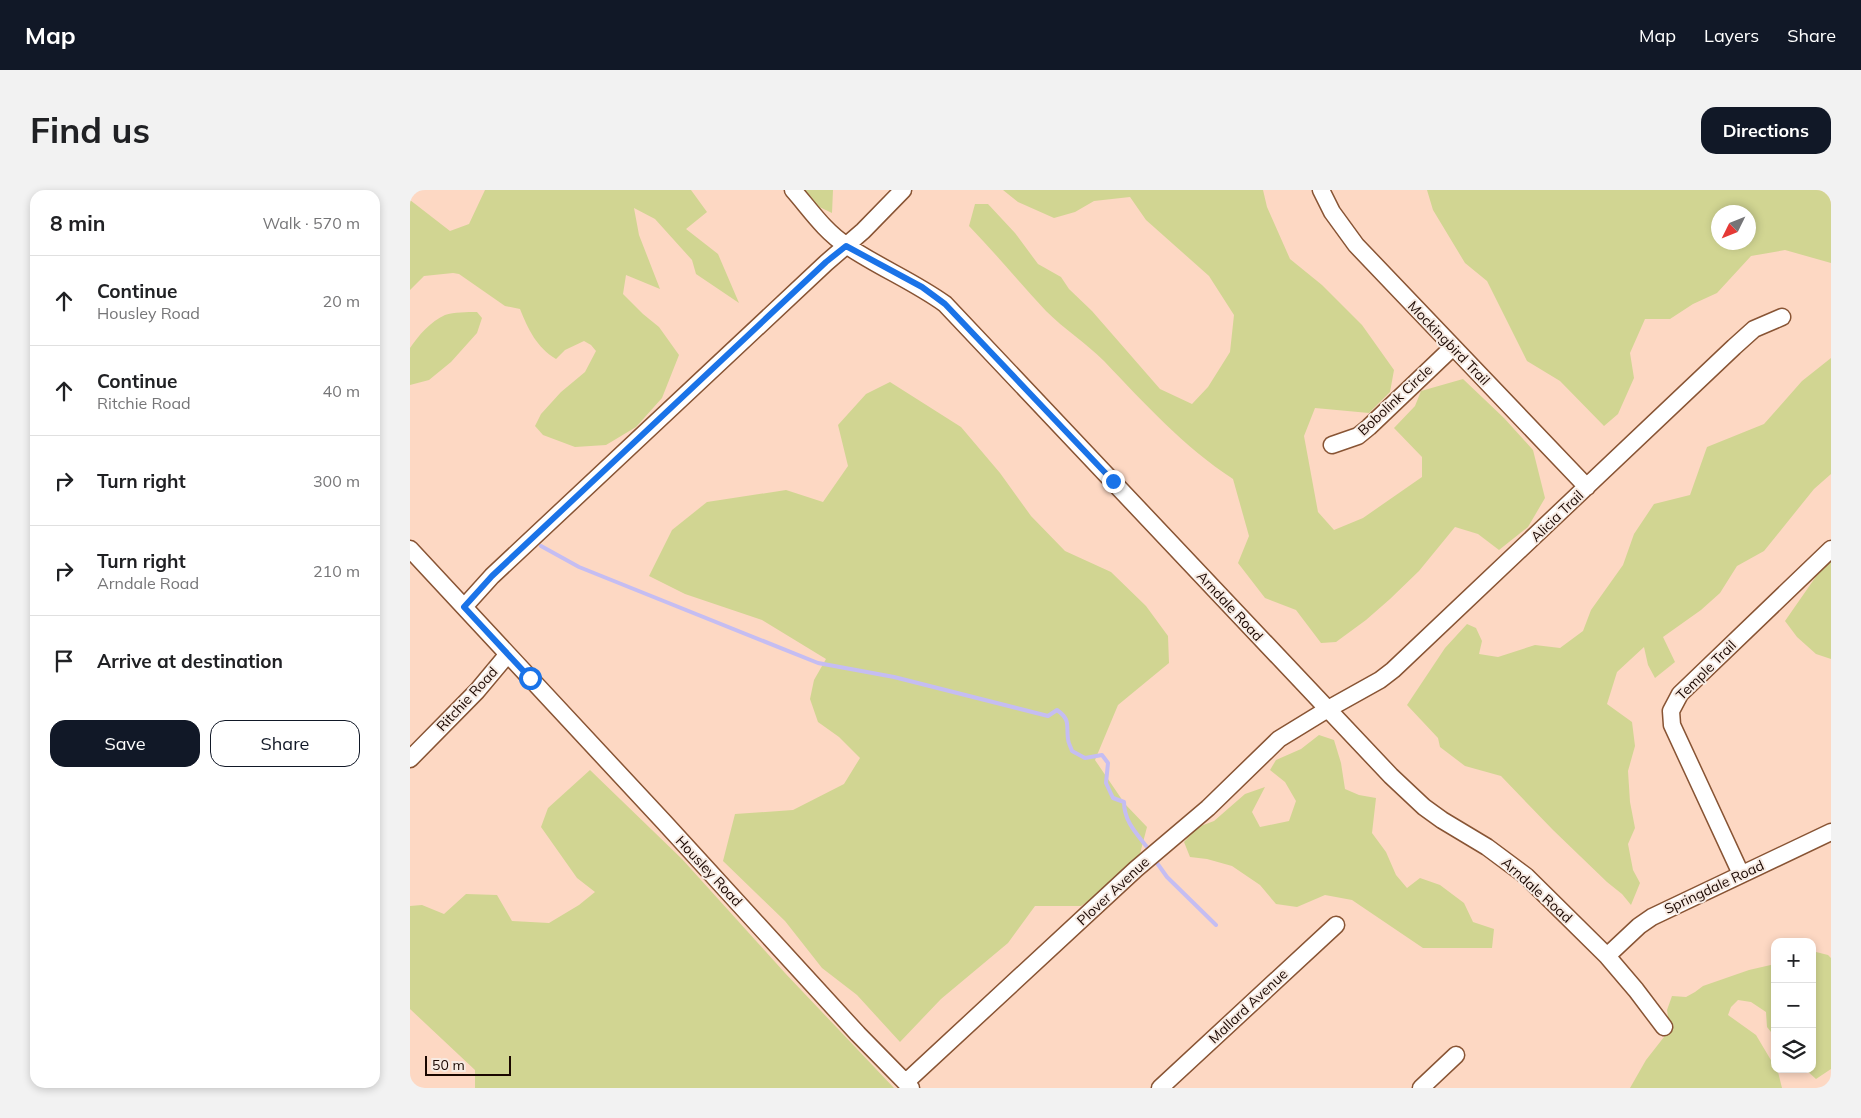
<!DOCTYPE html>
<html lang="en">
<head>
<meta charset="utf-8">
<style>
  :root { --surface:#fff; --page:#f2f2f2; --text:#202124; --muted:#757577; --line:#e0e0e0; --accent:#111827 }
  body { margin:0; font-family:Mulish,sans-serif; background:var(--page); color:var(--text) }
  .controls { position:absolute; right:15px; bottom:15px; display:grid; overflow:hidden; border-radius:10px; box-shadow:0 2px 8px #0003 }
  .controls button { width:45px; height:45px; display:grid; place-items:center; padding:0; border:0; border-bottom:1px solid var(--line); background:var(--surface); color:var(--text); font:25px sans-serif }
  .compass { position:absolute; left:1301px; top:15px; width:45px; height:45px; border-radius:50%; background:var(--surface); box-shadow:0 2px 8px #0003; rotate:227deg }
  .scale { position:absolute; left:15px; bottom:12px; width:86px; box-sizing:border-box; padding-left:5px; border:2px solid #1a0700; border-top:0; font-size:14px; line-height:18px; white-space:nowrap; color:#1a0700; -webkit-text-stroke:4px #f7ebe3; paint-order:stroke }
  .stop { position:absolute; width:15px; height:15px; margin:-11px; border:4px solid #1a73e8; border-radius:50%; background:#fff }
  .stop.end { background:#1a73e8; border-color:#fff; box-shadow:0 1px 5px #0008 }
  .list { margin:0; padding:0; list-style:none }
  h2 { display:flex; justify-content:space-between; align-items:center; height:65px; margin:0; padding:0 20px; font-size:21px }
  h2 small { font-size:16px; font-weight:400; color:var(--muted) }
  .list li { display:grid; grid-template-columns:32px 1fr auto; gap:15px; align-items:center; box-sizing:border-box; height:90px; padding:0 20px; border-top:1px solid var(--line) }
  .list b { display:block; font-size:19px; white-space:nowrap }
  .list p { margin:0; font-size:16px; white-space:nowrap; color:var(--muted) }
  .list em { font-size:16px; font-style:normal; color:var(--muted) }
  .actions { display:flex; gap:10px; padding:15px 20px }
  .actions a { flex:1; padding:11px 0; border:1px solid var(--accent); border-radius:15px; text-align:center; font-size:18px; color:var(--accent) }
  .actions .main { background:var(--accent); color:#fff }
  .icon { flex:none; width:28px; height:28px; fill:none; stroke:currentColor; stroke-width:2; stroke-linecap:round; stroke-linejoin:round }
  .map { position:relative; flex:none; width:1421px; height:898px; overflow:hidden; border-radius:15px }
  header { display:flex; align-items:center; gap:30px; box-sizing:border-box; height:70px; padding:0 25px; background:var(--accent); color:#fff }
  header strong { font-size:24px }
  nav { display:flex; gap:28px; margin-inline-start:auto; font-size:18px }
  .intro { display:flex; align-items:center; justify-content:space-between; box-sizing:border-box; height:120px; padding:0 30px }
  h1 { margin:0; font-size:35px }
  .button { padding:12px 22px; border-radius:15px; background:var(--accent); color:#fff; font-size:18px; font-weight:700 }
  main { display:flex; gap:30px; padding:0 30px }
  aside { flex:1; background:var(--surface); border-radius:15px; box-shadow:0 2px 8px #0003 }
  .map>svg:first-child { display:block }
  .green { fill:#d1d592; fill-rule:evenodd }
  .lines { fill:none; stroke-linecap:round; stroke-linejoin:round }
  .stream { stroke:#c5bdf2; stroke-width:4 }
  .minor-casing { stroke:#885434; stroke-width:19 }
  .minor { stroke:#fff; stroke-width:16 }
  .route { stroke:#1a73e8; stroke-width:6 }
  .labels { text-anchor:middle; dominant-baseline:central; stroke-width:4; stroke-linejoin:round; paint-order:stroke }
  .street-label { font-size:14px; fill:#1a0700; stroke:#f7ebe3 }
</style>
</head>
<body>
<header>
<strong>Map</strong>
<nav><a>Map</a><a>Layers</a><a>Share</a></nav>
</header>
<div class="intro"><h1>Find us</h1><a class="button">Directions</a></div>
<main>
<aside>
<h2>8 min<small>Walk · 570 m</small></h2>
<ul class="list">
<li><svg class="icon" aria-label="ahead" viewBox="0 0 24 24"><path d="M12 20V5M6 11l6-6 6 6"/></svg><div><b>Continue</b><p>Housley Road</p></div><em>20 m</em></li>
<li><svg class="icon" aria-label="ahead" viewBox="0 0 24 24"><path d="M12 20V5M6 11l6-6 6 6"/></svg><div><b>Continue</b><p>Ritchie Road</p></div><em>40 m</em></li>
<li><svg class="icon" aria-label="right" viewBox="0 0 24 24"><path d="M7 20v-9h11M14 6l5 5-5 5"/></svg><div><b>Turn right</b></div><em>300 m</em></li>
<li><svg class="icon" aria-label="right" viewBox="0 0 24 24"><path d="M7 20v-9h11M14 6l5 5-5 5"/></svg><div><b>Turn right</b><p>Arndale Road</p></div><em>210 m</em></li>
<li><svg class="icon" aria-label="arrive" viewBox="0 0 24 24"><path d="M6 21V4h12l-3 4 3 4H6"/></svg><div><b>Arrive at destination</b></div></li>
</ul>
<div class="actions"><a class="main">Save</a><a>Share</a></div>
</aside>
<div class="map">
<svg width="1421" height="898" viewBox="0 0 1421 898">
  <rect width="100%" height="100%" fill="#fdd8c3"/>
  <path class="green" d="M75,0H281L297,22L276,39L308,64L329,113L286,84L282,70L245,29L224,18L229,45L250,99L216,85L213,104L233,124L249,137L269,165L252,208L226,237L196,255L165,257L133,245L125,236L131,224L151,202L175,182L186,161L181,155L174,151L155,160L146,169C127,158 118,139 110,119L95,116L49,84L43,83L14,86L0,100V10L40,41L59,34Z
    M392,0H423L422,23L405,15Z
    M593,0H853L857,17L880,69L912,95L952,135L984,180L980,202L959,223L905,218L894,246L908,322L924,340L953,328L1012,287V267L984,238L1005,216L1011,201L1053,189L1094,228L1123,260L1135,308L1118,337L1089,360L1068,344L1045,337L1009,381L980,409L956,430L926,452L911,453L886,420L855,408L828,373L839,346L823,289C774,257 734,213 694,171C676,153 654,139 636,121C610,93 586,64 559,36L565,14H578L605,43L628,74L651,87L659,99L682,121L750,199L782,214L798,197L820,162L824,125L799,86L736,30L720,7L684,11L665,22L644,28L608,12Z
    M1017,0H1421V73L1375,60L1341,66L1307,103L1283,114L1260,129H1235L1220,163L1224,188L1208,224L1194,236L1150,191L1117,171L1077,91L1055,73L1023,20ZM1308,22H1338V52H1308Z
    M67,122L72,128L67,143L41,172L19,190L0,195V199V158C8,146 21,131 35,125C44,122 57,122 67,122Z
    M1421,168V284L1404,299L1354,361L1327,376L1310,403L1291,420L1253,447L1265,472L1245,488L1238,475L1234,457L1207,482L1197,514L1222,532L1225,556L1218,581L1220,612L1225,638L1218,654L1223,680L1230,693L1221,715L1212,704L1197,692L1143,640L1091,586L1055,576L1030,557L1028,548L997,515L1035,458L1057,434L1066,438L1072,451L1069,464L1088,467L1125,455L1150,458L1173,441L1181,420L1213,375L1224,344L1244,314L1280,305L1297,257L1354,234L1392,191Z
    M480,192L551,237L590,283L621,326L655,361L701,382L736,416L758,446L759,473L708,515L685,570L715,614L737,637L726,679L671,716H625L598,753L531,809L490,852L447,805L412,778L375,731L313,671L325,624L383,620L434,594L450,568L429,547L408,532L400,509L404,490L416,469L352,430L275,404L239,386L262,340L297,312L376,300L413,312L438,276L428,235L456,204Z
    M1421,371V469L1406,464L1387,447L1375,431L1407,385Z
    M909,545L924,550L931,573L935,599L949,605L966,608L962,643L976,662L986,685L997,698L1010,688L1030,695L1054,713L1063,732L1084,739L1082,758H1013L942,710L915,705L887,717L866,714L850,695L822,676L797,669L780,667L774,652L788,637L804,631L835,604L855,597L842,622L850,637L879,631L886,611L875,592L860,580L866,570L891,559Z
    M180,580L272,669L375,783L484,898H65V880L0,819V716L12,715L34,724L56,704L87,705L102,731L139,733L169,715L185,702L167,688L131,637L138,618Z
    M1402,761L1418,765L1421,768V879L1406,889L1395,879H1402Z
    M1365,774V847L1357,837L1356,822L1341,812L1328,810L1321,817L1318,825L1346,845L1368,882L1372,898H1220L1236,870L1254,847L1259,834L1257,820L1262,806L1276,807L1285,802L1293,796L1339,780Z"/>
  <g class="lines">
    <path class="stream" d="M131,356L169,377L408,473L484,487L638,526L647,520C661,530 656,535 658,549C658,553 661,557 662,561L675,568L692,565L698,573L696,593L703,608L714,612C714,631 726,643 737,657
      M747,673L757,687L806,735"/>
    <g class="minor-casing">
      <path id="minor" d="M383,0C399,18 415,42 436,55C468,77 503,91 535,114L981,586L1014,617L1032,630L1077,657L1116,686L1197,766L1226,800L1254,837
        M911,0L922,22L946,55L1177,297
        M922,255L948,246L959,237L1043,157
        M0,359L254,632L448,844L501,898
        M54,417L82,386L416,73L453,41L493,0
        M0,569L67,501L97,465
        M1331,684L1262,535L1261,521L1270,504L1421,359
        M1197,766L1229,736L1242,727L1421,642
        M496,892L726,679L798,618L869,549L918,519L970,490L983,480L1324,157L1344,139L1372,127
        M750,898L926,735
        M1011,898L1046,865"/>
    </g>
    <use href="#minor" class="minor"/>
  </g>
  <g class="lines">
    <path class="route" d="M120,488L54,417L82,386L416,72L436,56L512,97L535,114L703,291"/>
  </g>
  <g class="labels">
    <g class="street-label">
      <text transform="translate(1039 153) rotate(46)">Mockingbird Trail</text>
      <text transform="translate(985 210) rotate(-43)">Bobolink Circle</text>
      <text transform="translate(1147 326) rotate(-44)">Alicia Trail</text>
      <text transform="translate(820 416) rotate(47)">Arndale Road</text>
      <text transform="translate(1296 480) rotate(-45)">Temple Trail</text>
      <text transform="translate(57 509) rotate(-47)">Ritchie Road</text>
      <text transform="translate(299 681) rotate(47)">Housley Road</text>
      <text transform="translate(1304 697) rotate(-25)">Springdale Road</text>
      <text transform="translate(1127 700) rotate(42)">Arndale Road</text>
      <text transform="translate(703 701) rotate(-43)">Plover Avenue</text>
      <text transform="translate(838 816) rotate(-43)">Mallard Avenue</text>
    </g>
  </g>
</svg>
<div class="controls">
<button>+</button>
<button>−</button>
<button><svg class="icon" aria-label="layers" viewBox="0 0 24 24"><path d="M12 4l9 5-9 5-9-5zM3 14l9 5 9-5"/></svg></button>
</div>
<svg class="compass" viewBox="-18 -18 36 36"><path d="M0-13l5 13h-10z" fill="#e53935"/><path d="M0 13l5-13h-10z" fill="#757577"/></svg>
<div class="scale">50 m</div>
<div class="stop" style="left:120px;top:488px"></div>
<div class="stop end" style="left:703px;top:291px"></div>
</div>
</main>
</body>
</html>
